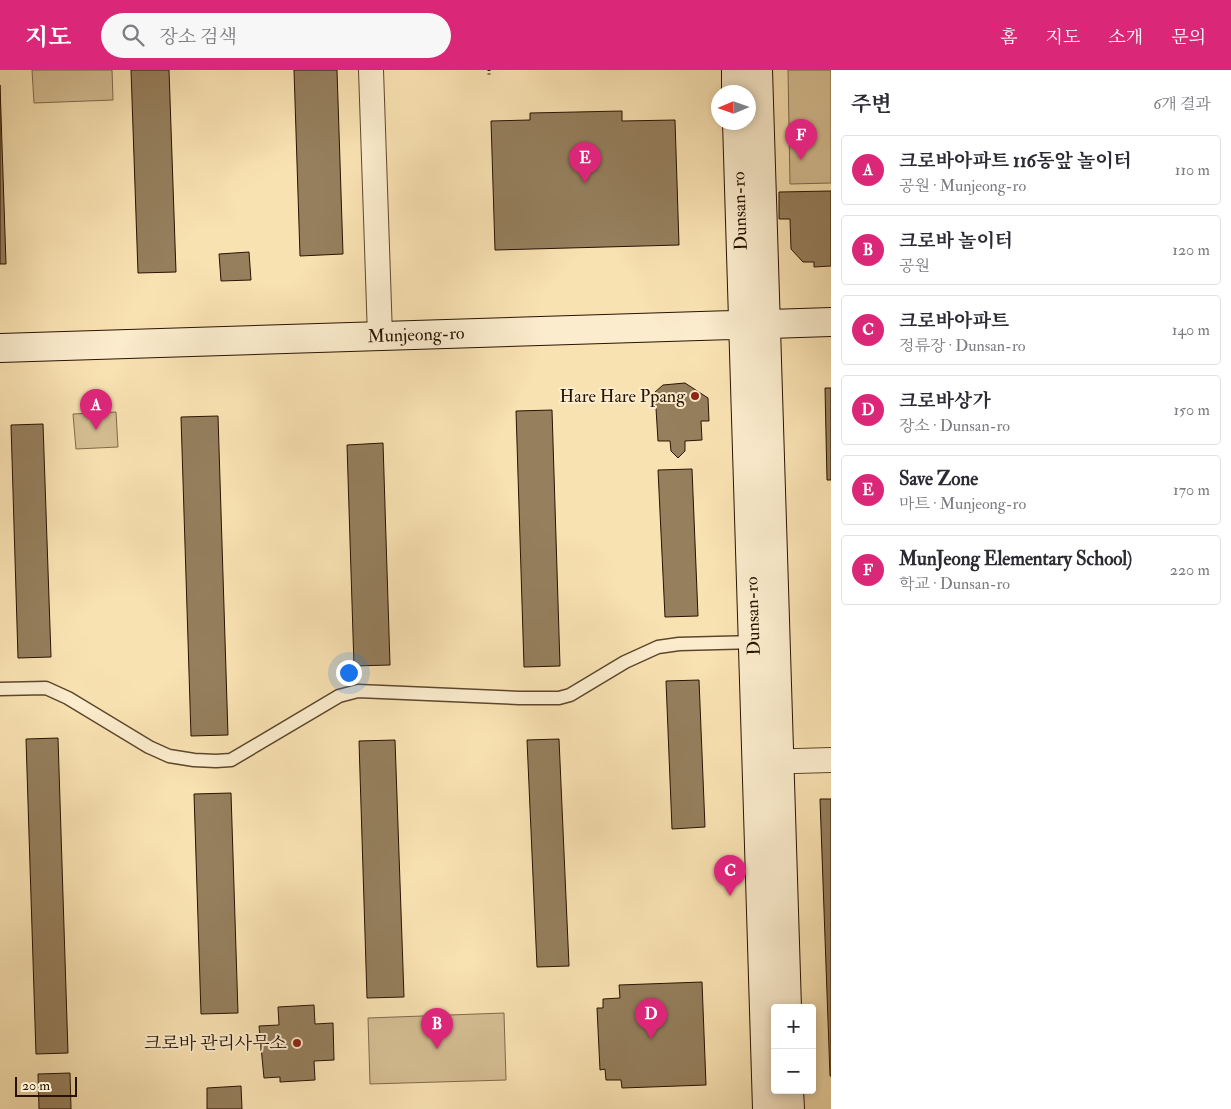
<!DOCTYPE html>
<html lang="ko">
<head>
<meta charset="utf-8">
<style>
  :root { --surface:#fff; --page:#f7f7f7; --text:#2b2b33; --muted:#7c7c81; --line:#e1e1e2; --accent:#db2777 }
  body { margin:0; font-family:"IM FELL Double Pica","Noto Serif KR",serif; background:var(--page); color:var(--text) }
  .controls { position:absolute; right:15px; bottom:15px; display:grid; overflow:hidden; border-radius:5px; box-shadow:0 2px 8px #0003 }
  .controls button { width:45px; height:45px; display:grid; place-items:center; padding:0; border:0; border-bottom:1px solid var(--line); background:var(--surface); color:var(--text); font:25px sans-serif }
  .compass { position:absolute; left:711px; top:15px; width:45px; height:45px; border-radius:50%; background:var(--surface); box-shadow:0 2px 8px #0003; rotate:268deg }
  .scale { position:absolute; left:15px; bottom:12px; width:62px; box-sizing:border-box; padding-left:5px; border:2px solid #291300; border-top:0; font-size:14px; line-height:18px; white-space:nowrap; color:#291300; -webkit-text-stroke:4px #fbeccd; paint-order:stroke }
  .you { position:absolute; left:348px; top:602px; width:18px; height:18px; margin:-12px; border:4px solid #fff; border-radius:50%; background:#1a73e8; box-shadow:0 0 0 8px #1a73e833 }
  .badge { display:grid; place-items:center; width:32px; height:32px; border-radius:50%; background:var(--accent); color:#fff; font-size:16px; font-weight:700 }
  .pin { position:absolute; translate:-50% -41px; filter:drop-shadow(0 1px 2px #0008) }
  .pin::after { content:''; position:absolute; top:26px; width:18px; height:15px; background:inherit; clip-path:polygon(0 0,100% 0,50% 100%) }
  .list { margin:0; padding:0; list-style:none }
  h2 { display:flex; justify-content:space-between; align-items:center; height:65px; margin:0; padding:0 20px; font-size:21px }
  h2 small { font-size:16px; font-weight:400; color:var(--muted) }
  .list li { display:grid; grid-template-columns:32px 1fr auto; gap:15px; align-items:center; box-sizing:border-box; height:70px; margin:0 10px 10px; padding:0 10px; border:1px solid var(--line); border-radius:5px }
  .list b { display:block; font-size:19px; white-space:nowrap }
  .list p { margin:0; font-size:16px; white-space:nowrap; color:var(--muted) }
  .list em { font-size:16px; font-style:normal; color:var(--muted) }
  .icon { flex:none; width:28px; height:28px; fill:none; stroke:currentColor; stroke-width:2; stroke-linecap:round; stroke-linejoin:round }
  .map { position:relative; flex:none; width:831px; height:1039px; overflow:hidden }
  header { display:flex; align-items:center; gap:30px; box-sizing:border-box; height:70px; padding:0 25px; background:var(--accent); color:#fff }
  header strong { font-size:24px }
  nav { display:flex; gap:28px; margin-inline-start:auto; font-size:18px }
  .search { width:350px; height:45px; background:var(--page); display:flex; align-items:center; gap:12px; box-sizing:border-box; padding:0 18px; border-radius:28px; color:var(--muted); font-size:19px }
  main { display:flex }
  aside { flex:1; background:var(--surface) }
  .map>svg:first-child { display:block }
  .green { fill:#d6bf94; stroke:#80694a }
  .building { fill:#957f5d; stroke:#291300 }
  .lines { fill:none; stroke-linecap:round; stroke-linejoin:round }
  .lane-casing { stroke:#5d472c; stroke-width:15 }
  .street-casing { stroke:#5d472c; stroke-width:26 }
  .secondary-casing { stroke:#291300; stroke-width:30 }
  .path { stroke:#291300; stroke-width:3; stroke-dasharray:1 2.5; stroke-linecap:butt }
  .lane { stroke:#fbeccd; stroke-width:12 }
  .street { stroke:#fbeccd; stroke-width:24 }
  .secondary { stroke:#fbeccd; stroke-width:28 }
  .poi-dot { fill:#8f2418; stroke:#fbeccd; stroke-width:2 }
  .labels { text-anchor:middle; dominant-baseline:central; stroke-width:4; stroke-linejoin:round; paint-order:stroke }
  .street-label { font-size:18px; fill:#291300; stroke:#fbeccd }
  .poi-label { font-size:18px; fill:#291300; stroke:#fbeccd; text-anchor:end }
</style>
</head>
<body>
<header>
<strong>지도</strong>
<div class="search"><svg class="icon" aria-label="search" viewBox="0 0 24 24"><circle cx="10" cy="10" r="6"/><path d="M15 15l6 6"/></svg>장소 검색</div>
<nav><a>홈</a><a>지도</a><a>소개</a><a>문의</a></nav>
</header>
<main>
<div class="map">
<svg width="831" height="1039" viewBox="0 0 831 1039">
  <rect width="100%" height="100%" fill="#f9e2b2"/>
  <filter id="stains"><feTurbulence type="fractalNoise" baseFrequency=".004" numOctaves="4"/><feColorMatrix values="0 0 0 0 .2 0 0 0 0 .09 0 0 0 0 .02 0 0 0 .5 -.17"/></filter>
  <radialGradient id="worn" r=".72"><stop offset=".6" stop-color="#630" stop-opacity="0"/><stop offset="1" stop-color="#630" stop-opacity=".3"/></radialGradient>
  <path class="green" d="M32,0H112L113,30L34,33Z
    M788,0H831V113L790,114Z
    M116,342L118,377L76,379L73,344Z
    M504,943L506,1010L370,1014L368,948Z"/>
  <path class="building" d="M131,0H169L176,202L138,203Z
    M294,0H337L343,184L300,186Z
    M0,15L6,194H0Z
    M622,41V51L675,50L679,175L495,180L491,51L530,50V43Z
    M831,121V196L814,197V192H803L791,179L790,149H779V122Z
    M249,182L251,210L221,211L219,184Z
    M685,313L708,328L709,351H701L702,370L685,371V381L678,388L671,381L670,371H658L655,322L663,315Z
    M825,318H831V410H827Z
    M552,340L560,596L524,597L516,341Z
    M218,346L228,665L191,666L181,347Z
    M43,354L51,587L18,588L11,355Z
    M383,373L390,595L354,596L347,375Z
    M692,399L698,546L665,547L658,400Z
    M699,610L705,757L672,759L666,611Z
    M58,668L68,983L36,984L26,669Z
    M559,669L569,896L537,897L527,670Z
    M395,670L404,927L367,928L359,671Z
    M231,723L238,943L201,944L194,724Z
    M820,729H831V1006H830Z
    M702,912L706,1015L622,1018L621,1010H606L605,999L600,1000L597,938H603V929L620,928L619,915Z
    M314,935L315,954L333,953L334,990L314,991L315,1010L280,1012V1007L264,1008L259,956L279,955L278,937Z
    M70,1003L71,1039H39L38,1004Z
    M241,1016L242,1039H207V1018Z"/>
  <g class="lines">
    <g class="lane-casing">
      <path id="lane" d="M0,619L46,618L68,628L149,677L169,686L194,690L216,691L231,690L339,626L358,621L519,628H559L570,625L625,592L658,577L679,574L756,572"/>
    </g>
    <g class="street-casing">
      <path id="street" d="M371,0L380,266
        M760,692L831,690"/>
    </g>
    <g class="secondary-casing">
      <path id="secondary" d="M736,0V22
        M758,0L787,938
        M737,52L767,1039
        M0,278L831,252
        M789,1020L790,1039"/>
    </g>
    <path class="path" d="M489,0V6"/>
    <use href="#lane" class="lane"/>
    <use href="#street" class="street"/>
    <use href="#secondary" class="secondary"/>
  </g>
  <g class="poi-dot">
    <circle cx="695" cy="326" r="5"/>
    <circle cx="297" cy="973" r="5"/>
  </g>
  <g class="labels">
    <g class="street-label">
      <text transform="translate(740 141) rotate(-92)">Dunsan-ro</text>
      <text transform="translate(416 265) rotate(-2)">Munjeong-ro</text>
      <text transform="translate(753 546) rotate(-92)">Dunsan-ro</text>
    </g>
    <g class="poi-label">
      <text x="685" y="326">Hare Hare Ppang</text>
      <text x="287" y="973">크로바 관리사무소</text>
    </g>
  </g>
  <rect width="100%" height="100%" filter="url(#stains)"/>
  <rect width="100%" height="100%" fill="url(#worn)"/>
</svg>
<div class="controls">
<button>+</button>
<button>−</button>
</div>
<svg class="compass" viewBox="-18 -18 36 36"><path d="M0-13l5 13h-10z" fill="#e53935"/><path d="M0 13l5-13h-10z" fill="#7c7c81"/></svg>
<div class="scale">20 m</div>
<div class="you"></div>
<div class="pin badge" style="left:96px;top:360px">A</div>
<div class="pin badge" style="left:437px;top:979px">B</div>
<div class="pin badge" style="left:730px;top:826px">C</div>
<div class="pin badge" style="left:651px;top:969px">D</div>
<div class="pin badge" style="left:585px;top:113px">E</div>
<div class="pin badge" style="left:801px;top:90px">F</div>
</div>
<aside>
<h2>주변<small>6개 결과</small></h2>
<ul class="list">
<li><span class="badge">A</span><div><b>크로바아파트 116동앞 놀이터</b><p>공원 · Munjeong-ro</p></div><em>110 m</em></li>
<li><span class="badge">B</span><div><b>크로바 놀이터</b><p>공원</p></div><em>120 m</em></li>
<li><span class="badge">C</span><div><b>크로바아파트</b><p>정류장 · Dunsan-ro</p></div><em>140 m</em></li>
<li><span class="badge">D</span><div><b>크로바상가</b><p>장소 · Dunsan-ro</p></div><em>150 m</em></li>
<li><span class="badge">E</span><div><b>Save Zone</b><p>마트 · Munjeong-ro</p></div><em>170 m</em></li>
<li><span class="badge">F</span><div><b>MunJeong Elementary School)</b><p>학교 · Dunsan-ro</p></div><em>220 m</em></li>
</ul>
</aside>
</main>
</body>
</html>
